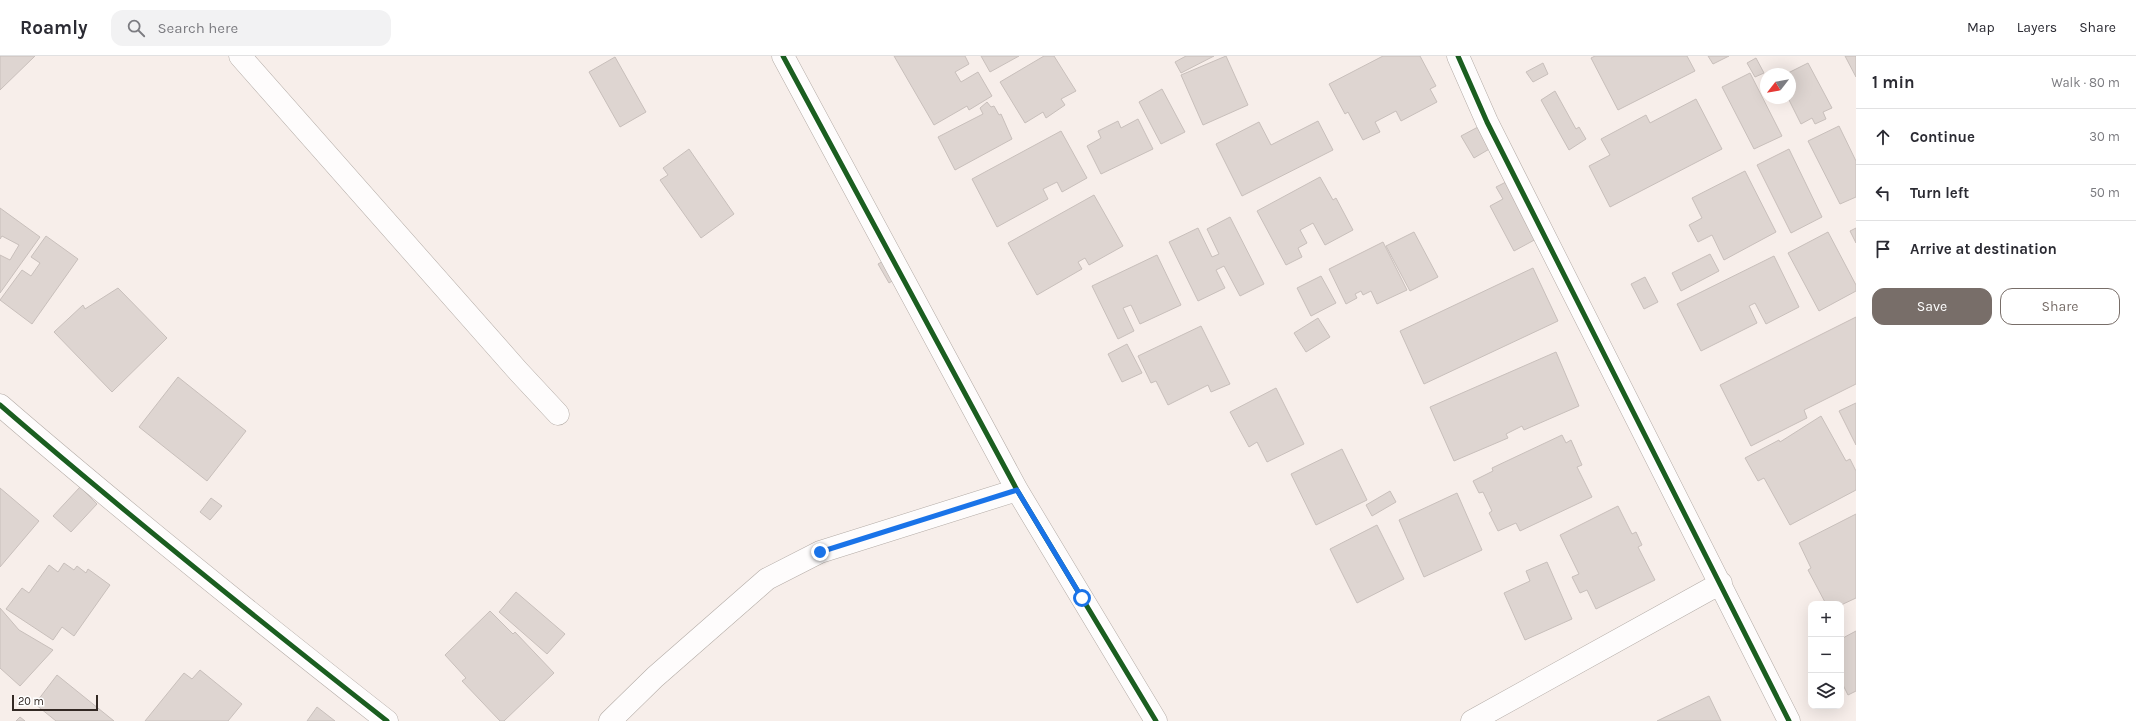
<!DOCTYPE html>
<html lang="en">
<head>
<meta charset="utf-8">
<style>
  :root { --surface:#fff; --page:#f2f2f3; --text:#2b2b33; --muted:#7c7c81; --line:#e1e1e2; --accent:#786e69 }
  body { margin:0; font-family:Karla,sans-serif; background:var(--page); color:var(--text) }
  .controls { position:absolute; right:12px; bottom:12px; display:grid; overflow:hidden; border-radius:8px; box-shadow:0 4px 16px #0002 }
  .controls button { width:36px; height:36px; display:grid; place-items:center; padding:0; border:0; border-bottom:1px solid var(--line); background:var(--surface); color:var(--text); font:20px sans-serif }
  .compass { position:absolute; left:1760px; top:12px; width:36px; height:36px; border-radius:50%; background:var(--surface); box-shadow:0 4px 16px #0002; rotate:239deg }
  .scale { position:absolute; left:12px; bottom:10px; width:86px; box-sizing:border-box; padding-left:4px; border:2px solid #332924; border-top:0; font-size:11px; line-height:14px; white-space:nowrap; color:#332924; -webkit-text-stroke:3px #fff; paint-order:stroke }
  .stop { position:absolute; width:12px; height:12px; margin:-9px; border:3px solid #1a73e8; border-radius:50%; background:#fff }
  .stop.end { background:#1a73e8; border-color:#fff; box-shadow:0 1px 4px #0008 }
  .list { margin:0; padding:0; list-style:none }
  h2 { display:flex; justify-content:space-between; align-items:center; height:52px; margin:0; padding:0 16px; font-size:17px }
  h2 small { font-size:13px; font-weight:400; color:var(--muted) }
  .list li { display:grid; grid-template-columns:26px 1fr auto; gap:12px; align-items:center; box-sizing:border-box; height:56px; padding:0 16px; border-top:1px solid var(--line) }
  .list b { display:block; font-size:15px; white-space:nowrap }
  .list em { font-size:13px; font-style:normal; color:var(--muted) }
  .actions { display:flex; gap:8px; padding:12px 16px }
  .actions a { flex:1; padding:9px 0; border:1px solid var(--accent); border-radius:12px; text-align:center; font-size:14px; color:var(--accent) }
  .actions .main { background:var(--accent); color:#fff }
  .icon { flex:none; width:22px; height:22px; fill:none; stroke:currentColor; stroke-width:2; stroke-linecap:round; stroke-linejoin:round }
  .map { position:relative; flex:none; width:1856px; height:665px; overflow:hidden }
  header { display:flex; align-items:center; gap:24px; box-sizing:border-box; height:56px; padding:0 20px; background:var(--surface); border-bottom:1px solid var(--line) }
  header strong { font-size:19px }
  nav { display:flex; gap:22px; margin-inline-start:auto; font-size:14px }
  .search { width:280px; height:36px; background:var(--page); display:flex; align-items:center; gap:10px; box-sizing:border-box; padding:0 14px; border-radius:12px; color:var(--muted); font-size:15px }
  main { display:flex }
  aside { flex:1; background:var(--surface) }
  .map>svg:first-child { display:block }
  .building { fill:#ded5d1; stroke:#c8bfbb }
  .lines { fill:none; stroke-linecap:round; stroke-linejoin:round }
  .minor-casing { stroke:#b3aba6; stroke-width:23 }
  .minor { stroke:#fefcfc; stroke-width:22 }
  .cycleway-casing { stroke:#fff; stroke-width:8 }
  .cycleway { stroke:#1b5e20; stroke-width:5 }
  .route { stroke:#1a73e8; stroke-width:5 }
</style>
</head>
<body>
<header>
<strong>Roamly</strong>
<div class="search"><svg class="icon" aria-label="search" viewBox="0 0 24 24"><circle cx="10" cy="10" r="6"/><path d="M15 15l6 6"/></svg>Search here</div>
<nav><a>Map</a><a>Layers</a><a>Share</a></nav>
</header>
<main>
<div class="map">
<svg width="1856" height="665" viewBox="0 0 1856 665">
  <rect width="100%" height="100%" fill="#f7eeea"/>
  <path class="building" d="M0,0H35L0,34Z
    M894,0H965L969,8L955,16L961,26L978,16L992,40L969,54L967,50L934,69Z
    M981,0H1019L990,16Z
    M1044,0H1054L1076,35L1061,43L1065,49L1046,62L1043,56L1025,67L1000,26Z
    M1186,0H1214L1181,17L1175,6Z
    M1226,0L1248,49L1203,69L1181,19Z
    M1383,0H1420L1436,30L1430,33L1437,46L1401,65L1396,55L1375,66L1380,76L1363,84L1348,56L1345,58L1329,28Z
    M1595,0H1687L1695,15L1618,54L1591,2Z
    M1708,0H1729L1713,8Z
    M1845,0H1856V21Z
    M615,1L646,56L620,71L589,16Z
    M1756,2L1764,17L1755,21L1747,7Z
    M1543,7L1548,18L1533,26L1526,16Z
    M1808,7L1832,52L1823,56L1826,63L1815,68L1812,62L1801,68L1788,42H1790V18H1786Z
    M1750,17L1782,80L1754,93L1722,31Z
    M1162,33L1185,76L1161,88L1139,46Z
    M1555,35L1576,73L1579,71L1586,83L1569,94L1541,44Z
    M1696,43L1722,93L1610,151L1589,110L1610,99L1601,83L1646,59L1650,67Z
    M987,46L991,51L994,50L999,59L1001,58L1012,83L955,114L938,81L983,58L980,52Z
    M1138,63L1153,93L1101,118L1087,90L1101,82L1098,75L1118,65L1121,72Z
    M1318,65L1333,94L1242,140L1216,88L1259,66L1271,89Z
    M1839,70L1856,105V141L1840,148L1808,85Z
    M1478,71L1491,92L1474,102L1461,80Z
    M1061,75L1087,122L1062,136L1057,126L1043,133L1048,143L997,171L972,123Z
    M689,93L734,158L701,182L660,124L668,119L663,112Z
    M1789,93L1822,161L1791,177L1757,109Z
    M1745,115L1776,176L1724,204L1712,179L1698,186L1689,169L1702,162L1692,142Z
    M1320,121L1333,144L1336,142L1353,174L1325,189L1313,167L1300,174L1307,187L1298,192L1302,201L1286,209L1257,155Z
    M1510,124L1540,181L1514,195L1490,150L1503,143L1496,131Z
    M1094,139L1123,190L1089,209L1085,202L1078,206L1082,213L1037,239L1008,187Z
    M0,152L40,181L0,237V199L10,204L19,189L2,180L0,183Z
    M1230,161L1264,228L1240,240L1224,210L1216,214L1225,232L1198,245L1169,186L1198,172L1212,201L1219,198L1207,173Z
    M1856,172V187L1850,175Z
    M1414,176L1438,221L1410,235L1386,190Z
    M1828,176L1856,229V235L1819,255L1788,197Z
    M46,180L78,203L32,268L0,244L22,214L31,220L40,207L31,201Z
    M1383,186L1407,234L1377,248L1371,235L1363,239L1361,235L1355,238L1357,242L1346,248L1329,213Z
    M1710,198L1719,215L1681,235L1672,217Z
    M894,199L905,217L889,227L878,208Z
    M1157,199L1181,249L1140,268L1131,249L1123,252L1134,275L1118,283L1092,230Z
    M1774,200L1799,251L1766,268L1755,247L1749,250L1757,267L1701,295L1677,248Z
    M1533,212L1558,265L1424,328L1400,275Z
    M1321,220L1336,247L1311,260L1297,232Z
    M1645,221L1658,246L1644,253L1631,228Z
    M118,232L167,282L112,336L54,276L83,249L85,253Z
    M1856,261V328L1804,354L1807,362L1751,390L1720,329Z
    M1318,262L1330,281L1306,296L1294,277Z
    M1201,270L1230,328L1211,336L1208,329L1168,349L1156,325L1151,327L1138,300Z
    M1127,288L1142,317L1122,326L1108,298Z
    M1556,296L1579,350L1524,374L1522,370L1506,378L1508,382L1454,405L1430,351Z
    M178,321L246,375L207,425L139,371Z
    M1276,332L1304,388L1267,406L1257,386L1249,391L1230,356Z
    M1856,347V389L1839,355Z
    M1821,360L1846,405L1850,403L1856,415V434L1790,469L1764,422L1758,425L1745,402L1779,384L1780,386Z
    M1562,379L1566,387L1571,384L1582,409L1577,411L1592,441L1520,475L1516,467L1498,475L1489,457L1492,455L1483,436L1479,437L1473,425L1493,415L1492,412Z
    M1342,393L1367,444L1316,469L1291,418Z
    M80,431L97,448L71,476L53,460Z
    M0,432L39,465L0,511Z
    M1390,435L1396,446L1372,460L1366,449Z
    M1457,437L1482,494L1424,521L1399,464Z
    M211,442L222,450L210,464L200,456Z
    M1618,450L1632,478L1636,476L1642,489L1638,491L1655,524L1596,553L1587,534L1580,537L1572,521L1579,518L1560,479Z
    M1856,458V542L1841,549L1826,548L1808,514L1811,512L1799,487Z
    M1377,469L1404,523L1357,547L1330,493Z
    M1547,506L1572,563L1525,584L1504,537L1530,525L1526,515Z
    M64,507L74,514L77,510L86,517L88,513L110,529L74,580L62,571L53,584L6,553L22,532L29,537L49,509L58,516Z
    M516,536L565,578L547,598L499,556Z
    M0,552L19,574L53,594L20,630L0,612Z
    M490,555L513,578L515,576L554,617L504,665H500L462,625L466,622L445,599Z
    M1856,575V635L1848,639L1841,625V583Z
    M200,614L242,648L228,665H145L184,617L192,623Z
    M57,619L114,665H56L35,648Z
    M1709,640L1721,665H1657Z
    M317,651L335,665H307Z
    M20,661L25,665H16Z"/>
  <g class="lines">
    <g class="minor-casing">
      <path id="minor" d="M240,0L518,315L558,358
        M783,0L1017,434L1156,665
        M1458,0L1487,66L1789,665
        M0,349C126,458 256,562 387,665
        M610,665L655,621L767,523L820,496L1017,434
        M1472,665L1721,527"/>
    </g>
    <use href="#minor" class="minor"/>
    <g class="cycleway-casing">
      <path id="cycleway" d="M783,0L1017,434L1156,665
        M1458,0L1487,66L1789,665
        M0,349C126,458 256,562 387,665"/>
    </g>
    <use href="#cycleway" class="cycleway"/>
  </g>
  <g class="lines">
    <path class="route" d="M820,496L1017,434L1082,542"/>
  </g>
</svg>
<div class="controls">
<button>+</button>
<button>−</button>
<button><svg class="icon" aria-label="layers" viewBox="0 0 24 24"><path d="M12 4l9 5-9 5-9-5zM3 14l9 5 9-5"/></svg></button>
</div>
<svg class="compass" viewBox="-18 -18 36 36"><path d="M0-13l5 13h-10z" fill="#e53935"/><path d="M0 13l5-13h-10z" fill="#7c7c81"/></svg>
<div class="scale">20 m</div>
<div class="stop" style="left:1082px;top:542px"></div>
<div class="stop end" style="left:820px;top:496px"></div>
</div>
<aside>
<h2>1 min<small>Walk · 80 m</small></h2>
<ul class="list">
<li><svg class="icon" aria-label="ahead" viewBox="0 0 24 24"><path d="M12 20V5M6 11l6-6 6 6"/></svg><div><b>Continue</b></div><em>30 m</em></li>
<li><svg class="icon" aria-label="left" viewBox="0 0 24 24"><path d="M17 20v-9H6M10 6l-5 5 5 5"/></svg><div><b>Turn left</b></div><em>50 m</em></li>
<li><svg class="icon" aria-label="arrive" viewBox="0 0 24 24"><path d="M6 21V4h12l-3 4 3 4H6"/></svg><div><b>Arrive at destination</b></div></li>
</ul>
<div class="actions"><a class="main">Save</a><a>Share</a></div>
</aside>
</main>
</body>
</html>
